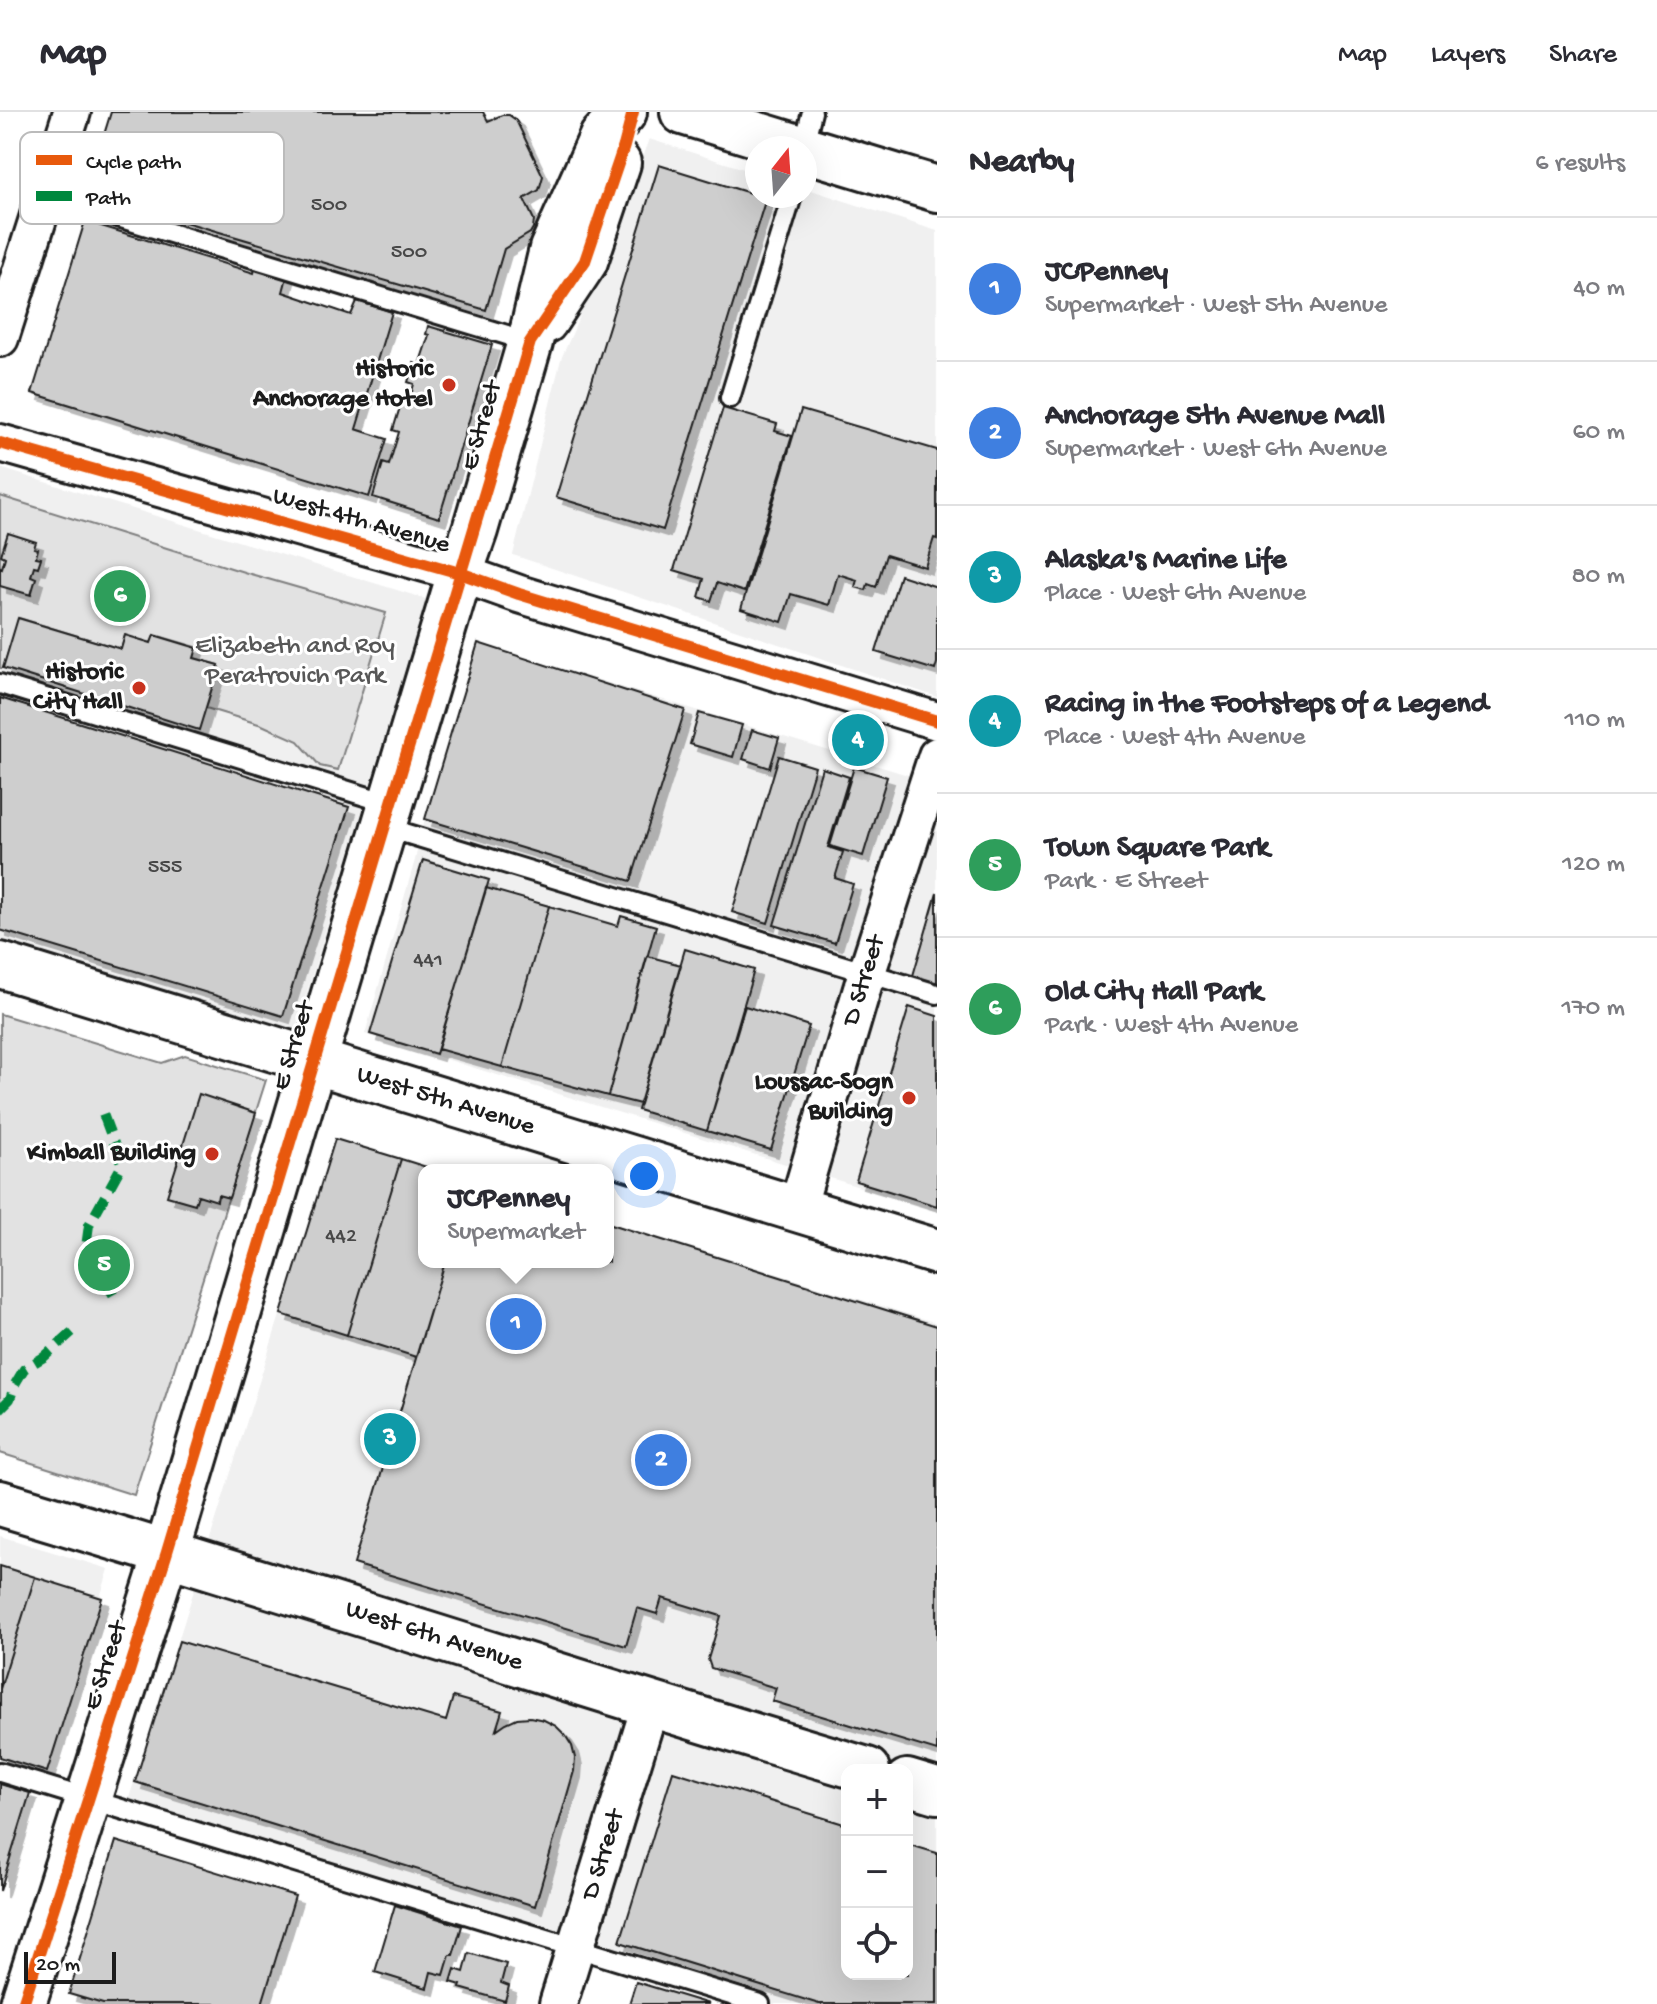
<!DOCTYPE html>
<html lang="en">
<head>
<meta charset="utf-8">
<style>
  :root { --surface:#fff; --page:#f2f2f3; --text:#2b2b33; --muted:#7c7c81; --line:#e1e1e2; --accent:#ea580c }
  body { margin:0; font-family:"Gochi Hand",sans-serif; background:var(--page); color:var(--text) }
  .controls { position:absolute; right:24px; bottom:24px; display:grid; overflow:hidden; border-radius:16px; box-shadow:0 8px 32px #0002 }
  .controls button { width:72px; height:72px; display:grid; place-items:center; padding:0; border:0; border-bottom:2px solid var(--line); background:var(--surface); color:var(--text); font:40px sans-serif }
  .compass { position:absolute; left:745px; top:24px; width:72px; height:72px; border-radius:50%; background:var(--surface); box-shadow:0 8px 32px #0002; rotate:17deg }
  .scale { position:absolute; left:24px; bottom:20px; width:92px; box-sizing:border-box; padding-left:8px; border:4px solid #1c1c1c; border-top:0; font-size:22px; line-height:28px; white-space:nowrap; color:#1c1c1c; -webkit-text-stroke:6px #fff; paint-order:stroke }
  .you { position:absolute; left:644px; top:1064px; width:28px; height:28px; margin:-20px; border:6px solid #fff; border-radius:50%; background:#1a73e8; box-shadow:0 0 0 12px #1a73e833 }
  .badge { display:grid; place-items:center; width:52px; height:52px; border-radius:50%; background:var(--accent); color:#fff; font-size:26px; font-weight:700 }
  .pin { position:absolute; translate:-50% -50%; border:4px solid #fff; box-shadow:0 2px 8px #0006 }
  .popup { position:absolute; left:418px; top:1052px; width:196px; height:104px; box-sizing:border-box; display:grid; place-content:center; border-radius:16px; background:var(--surface); filter:drop-shadow(0 2px 6px #0005); font-size:26px; white-space:nowrap; color:var(--muted) }
  .popup b { font-size:30px; color:var(--text) }
  .popup::after { content:''; position:absolute; left:50%; top:100%; margin-left:-16px; border:16px solid transparent; border-top-color:var(--surface) }
  .list { margin:0; padding:0; list-style:none }
  h2 { display:flex; justify-content:space-between; align-items:center; height:104px; margin:0; padding:0 32px; font-size:34px }
  h2 small { font-size:26px; font-weight:400; color:var(--muted) }
  .list li { display:grid; grid-template-columns:52px 1fr auto; gap:24px; align-items:center; box-sizing:border-box; height:144px; padding:0 32px; border-top:2px solid var(--line) }
  .list b { display:block; font-size:30px; white-space:nowrap }
  .list p { margin:0; font-size:26px; white-space:nowrap; color:var(--muted) }
  .list em { font-size:26px; font-style:normal; color:var(--muted) }
  .icon { flex:none; width:44px; height:44px; fill:none; stroke:currentColor; stroke-width:2; stroke-linecap:round; stroke-linejoin:round }
  .map { position:relative; flex:none; width:937px; height:1892px; overflow:hidden }
  header { display:flex; align-items:center; gap:48px; box-sizing:border-box; height:112px; padding:0 40px; background:var(--surface); border-bottom:2px solid var(--line) }
  header strong { font-size:38px }
  nav { display:flex; gap:44px; margin-inline-start:auto; font-size:28px }
  main { display:flex }
  aside { flex:1; background:var(--surface) }
  .map>svg:first-child { display:block }
  .built { fill:#f0f0f0; fill-rule:evenodd }
  .green { fill:#e2e2e2; stroke:#7f7f7f; stroke-width:2 }
  .building { fill:#cecece; stroke:#1c1c1c; stroke-width:2; filter:url(#shadow) }
  .lines { fill:none; stroke-linecap:round; stroke-linejoin:round }
  .lane-casing { stroke:#1c1c1c; stroke-width:24 }
  .street-casing { stroke:#1c1c1c; stroke-width:42 }
  .secondary-casing { stroke:#1c1c1c; stroke-width:50 }
  .primary-casing { stroke:#1c1c1c; stroke-width:50 }
  .lane { stroke:#fff; stroke-width:18 }
  .street { stroke:#fff; stroke-width:36 }
  .secondary { stroke:#fff; stroke-width:44 }
  .primary { stroke:#fff; stroke-width:44 }
  .quiet { stroke:#00873e; stroke-width:10; stroke-dasharray:20 10; stroke-linecap:butt }
  .cycleway-casing { stroke:#fff; stroke-width:17 }
  .cycleway { stroke:#e8590c; stroke-width:12 }
  .poi-dot { fill:#c8321e; stroke:#fff; stroke-width:3 }
  .labels { text-anchor:middle; dominant-baseline:central; stroke-width:6; stroke-linejoin:round; paint-order:stroke }
  .number-label { font-size:22px; fill:#484848 }
  .poi-label { font-size:26px; font-weight:bold; fill:#1c1c1c; stroke:#fff; text-anchor:end }
  .street-label { font-size:26px; fill:#1c1c1c; stroke:#fff }
  .park-label { font-size:26px; fill:#575757; stroke:#fff }
  .key { fill:#fff; stroke:#bbb; stroke-width:2 }
  .key-label { font-size:22px; fill:#1c1c1c }
</style>
</head>
<body>
<header>
<strong>Map</strong>
<nav><a>Map</a><a>Layers</a><a>Share</a></nav>
</header>
<main>
<div class="map">
<svg width="937" height="1892" viewBox="0 0 937 1892">
  <defs>
    <filter id="shadow"><feDropShadow dx="7" dy="7" stdDeviation="0" flood-color="#0004"/></filter>
  </defs>
  <rect width="100%" height="100%" fill="#fff"/>
  <filter id="ink" filterUnits="userSpaceOnUse"><feTurbulence type="fractalNoise" baseFrequency=".0125" numOctaves="2"/><feDisplacementMap in="SourceGraphic" scale="16" xChannelSelector="R" yChannelSelector="G"/><feConvolveMatrix kernelMatrix="1 2 1 2 8 2 1 2 1" color-interpolation-filters="sRGB"/></filter>
  <g filter="url(#ink)">
    <path class="built" d="M649,27L757,61V84H805V76L937,119V585L513,443L561,247L596,167Z
      M0,356L426,487L295,920L0,828Z
      M478,531L937,672V1099L365,922L415,748L425,706Z
      M335,1027L436,1058H424V1150H608V1110L937,1211V1892H757L125,1699ZM847,1658H907V1862H847Z
      M0,1424L109,1457L42,1670L0,1657Z"/>
    <path class="green" d="M0,384L247,461L386,501L338,658L320,654L298,629L262,613L206,596L219,553L194,546L196,535L155,523L151,531L125,524L121,537L19,506L3,556H0Z
      M0,902L162,951L185,943L266,968L134,1383L0,1341Z"/>
    <path class="building" d="M111,0H483L488,9L502,3H509L516,8L543,64L539,78L524,87L534,108L533,116L530,121L504,137L486,198L86,81Z
      M659,53L766,86L663,418L556,385Z
      M85,109L254,161L255,156L287,165L283,180L351,203L357,189L392,200L356,317L387,327L369,385L32,281Z
      M428,214L492,233L439,406L373,385L383,351L389,353L399,320L393,318L403,285L410,287L414,272L408,270L414,251L419,253L429,223L426,222Z
      M723,296L777,312L775,319L792,324L744,480L717,471L711,489L699,485L704,467L674,458Z
      M801,298L937,338V427L934,426L925,455L886,443L876,475L868,472L866,478L855,475L857,468L838,462L829,493L791,482L782,510L741,497Z
      M8,421L36,430L34,436L38,437L36,445L41,446L38,455L34,454L31,464L36,466L31,483L0,474V455L2,456L5,445L1,443Z
      M900,463L937,475V551L935,558L876,540Z
      M18,506L121,537L125,523L151,531L154,523L197,536L194,546L219,553L199,618L3,556Z
      M478,531L685,598L631,769L425,707Z
      M0,586L349,695L283,904L0,818Z
      M699,601L742,613L733,645L690,632Z
      M752,618L779,626L770,656L743,647Z
      M779,644L815,655L768,811L732,800Z
      M854,655L887,665L863,744L830,734Z
      M822,656L849,665L828,735L843,740L835,766L853,772L835,831L774,813Z
      M423,748L489,768L436,942L370,922Z
      M486,776L549,794L502,955L438,937Z
      M937,781V874L912,867Z
      M549,794L618,814L621,804L656,814L608,984L502,955Z
      M685,837L754,858L707,1019L638,998Z
      M647,844L681,853L640,992L608,984Z
      M745,894L809,914L771,1038L707,1019Z
      M909,895L937,904V1094L856,1069Z
      M199,982L256,1001L229,1086L218,1083L217,1089L198,1083L195,1092L167,1084Z
      M335,1027L401,1047L347,1223L281,1202Z
      M401,1047L436,1058H424V1150H445L416,1245L347,1223Z
      M608,1111L937,1214V1639L772,1589L776,1576L711,1556L708,1547L721,1504L662,1486L657,1502L637,1496L626,1534L354,1452L445,1150H608Z
      M0,1454L35,1465L0,1577Z
      M35,1465L102,1486L47,1660L0,1645V1577Z
      M179,1529L446,1609L453,1585L502,1599L496,1618L506,1611L517,1606L530,1605L544,1608L556,1614L565,1623L572,1634L575,1646L574,1659L535,1794L135,1670Z
      M673,1659L847,1713V1862H907V1732L937,1741V1892H819L620,1830Z
      M0,1672L30,1681L0,1779Z
      M116,1729L295,1784L262,1892H103L69,1882Z
      M395,1793L462,1814L453,1843H450L444,1863L431,1860L427,1876L375,1860Z
      M469,1841L506,1852L501,1871L509,1874L505,1889L460,1876L461,1873L451,1870L455,1857L464,1860Z
      M636,1870L709,1892H629Z"/>
    <g class="lines">
      <g class="lane-casing">
        <path id="lane" d="M803,36L812,0
          M45,83L530,230
          M730,286L792,84
          M0,572L391,692
          M385,715L937,882
          M0,1660L760,1892"/>
      </g>
      <g class="street-casing">
        <g id="street">
          <path d="M0,226L72,0"/>
          <path d="M0,331L460,461L519,482L937,609"/>
          <path id="s1" d="M797,1097L867,860L937,644"/>
          <path id="s2" d="M558,1892L650,1594"/>
        </g>
      </g>
      <g class="secondary-casing">
        <path id="secondary" d="M683,0L801,36
          M805,37L937,77
          M545,209L585,149L618,51
          M23,1892L167,1440L460,461L475,418L530,230L552,137L602,25L624,0"/>
      </g>
      <g class="primary-casing">
        <g id="primary">
          <path id="s3" d="M0,853L937,1140"/>
          <path id="s4" d="M0,1391C290,1477 577,1572 867,1658"/>
          <path d="M907,1670L937,1679"/>
        </g>
      </g>
      <use href="#lane" class="lane"/>
      <use href="#street" class="street"/>
      <use href="#secondary" class="secondary"/>
      <use href="#primary" class="primary"/>
      <path class="quiet" d="M103,1002L122,1053L89,1113L86,1135L114,1184
        M0,1297L10,1287L15,1272L24,1257L44,1245L72,1220"/>
      <g class="cycleway-casing">
        <path id="cycleway" d="M0,331L460,461L519,482L937,609
          M23,1892L167,1440L530,230L585,149L624,34L633,0"/>
      </g>
      <use href="#cycleway" class="cycleway"/>
    </g>
  </g>
  <g class="poi-dot">
    <circle cx="449" cy="273" r="8"/>
    <circle cx="139" cy="576" r="8"/>
    <circle cx="909" cy="986" r="8"/>
    <circle cx="212" cy="1042" r="8"/>
  </g>
  <g class="labels">
    <g class="number-label">
      <text x="329" y="94">500</text>
      <text x="409" y="141">500</text>
      <text x="165" y="756">555</text>
      <text x="428" y="849">441</text>
      <text x="341" y="1125">442</text>
    </g>
    <g class="poi-label">
      <text x="433" y="258">Historic<tspan x="433" dy="30">Anchorage Hotel</tspan></text>
      <text x="123" y="561">Historic<tspan x="123" dy="30">City Hall</tspan></text>
      <text x="893" y="971">Loussac-Sogn<tspan x="893" dy="30">Building</tspan></text>
      <text x="196" y="1042">Kimball Building</text>
    </g>
    <g class="street-label">
      <text transform="translate(483 314) rotate(-74)">E Street</text>
      <text transform="translate(361 410) rotate(16)">West 4th Avenue</text>
      <text stroke="none"><textPath href="#s1" startOffset="238">D Street</textPath></text>
      <text transform="translate(295 934) rotate(-73)">E Street</text>
      <text stroke="none"><textPath href="#s3" startOffset="466">West 5th Avenue</textPath></text>
      <text stroke="none"><textPath href="#s4" startOffset="454">West 6th Avenue</textPath></text>
      <text transform="translate(107 1554) rotate(-72)">E Street</text>
      <text stroke="none"><textPath href="#s2" startOffset="156">D Street</textPath></text>
    </g>
    <g class="park-label">
      <text x="295" y="535">Elizabeth and Roy<tspan x="295" dy="30">Peratrovich Park</tspan></text>
    </g>
  </g>
  <rect x="20" y="20" width="264" height="92" rx="12" class="key"/>
  <rect x="36" y="43" width="36" height="10" fill="#e8590c"/>
  <rect x="36" y="79" width="36" height="10" fill="#00873e"/>
  <g class="key-label">
    <text x="86" y="56">Cycle path</text>
    <text x="86" y="92">Path</text>
  </g>
</svg>
<div class="controls">
<button>+</button>
<button>−</button>
<button><svg class="icon" aria-label="locate" viewBox="0 0 24 24"><circle cx="12" cy="12" r="6"/><path d="M12 2v4M12 18v4M2 12h4M18 12h4"/></svg></button>
</div>
<svg class="compass" viewBox="-18 -18 36 36"><path d="M0-13l5 13h-10z" fill="#e53935"/><path d="M0 13l5-13h-10z" fill="#7c7c81"/></svg>
<div class="scale">20 m</div>
<div class="you"></div>
<div class="pin badge" style="left:516px;top:1212px;background:#3f7fe0">1</div>
<div class="popup"><b>JCPenney</b>Supermarket</div>
<div class="pin badge" style="left:661px;top:1348px;background:#3f7fe0">2</div>
<div class="pin badge" style="left:390px;top:1327px;background:#0f9aa8">3</div>
<div class="pin badge" style="left:858px;top:628px;background:#0f9aa8">4</div>
<div class="pin badge" style="left:104px;top:1153px;background:#2e9e5b">5</div>
<div class="pin badge" style="left:120px;top:484px;background:#2e9e5b">6</div>
</div>
<aside>
<h2>Nearby<small>6 results</small></h2>
<ul class="list">
<li><span class="badge" style="background:#3f7fe0">1</span><div><b>JCPenney</b><p>Supermarket · West 5th Avenue</p></div><em>40 m</em></li>
<li><span class="badge" style="background:#3f7fe0">2</span><div><b>Anchorage 5th Avenue Mall</b><p>Supermarket · West 6th Avenue</p></div><em>60 m</em></li>
<li><span class="badge" style="background:#0f9aa8">3</span><div><b>Alaska's Marine Life</b><p>Place · West 6th Avenue</p></div><em>80 m</em></li>
<li><span class="badge" style="background:#0f9aa8">4</span><div><b>Racing in the Footsteps of a Legend</b><p>Place · West 4th Avenue</p></div><em>110 m</em></li>
<li><span class="badge" style="background:#2e9e5b">5</span><div><b>Town Square Park</b><p>Park · E Street</p></div><em>120 m</em></li>
<li><span class="badge" style="background:#2e9e5b">6</span><div><b>Old City Hall Park</b><p>Park · West 4th Avenue</p></div><em>170 m</em></li>
</ul>
</aside>
</main>
</body>
</html>
